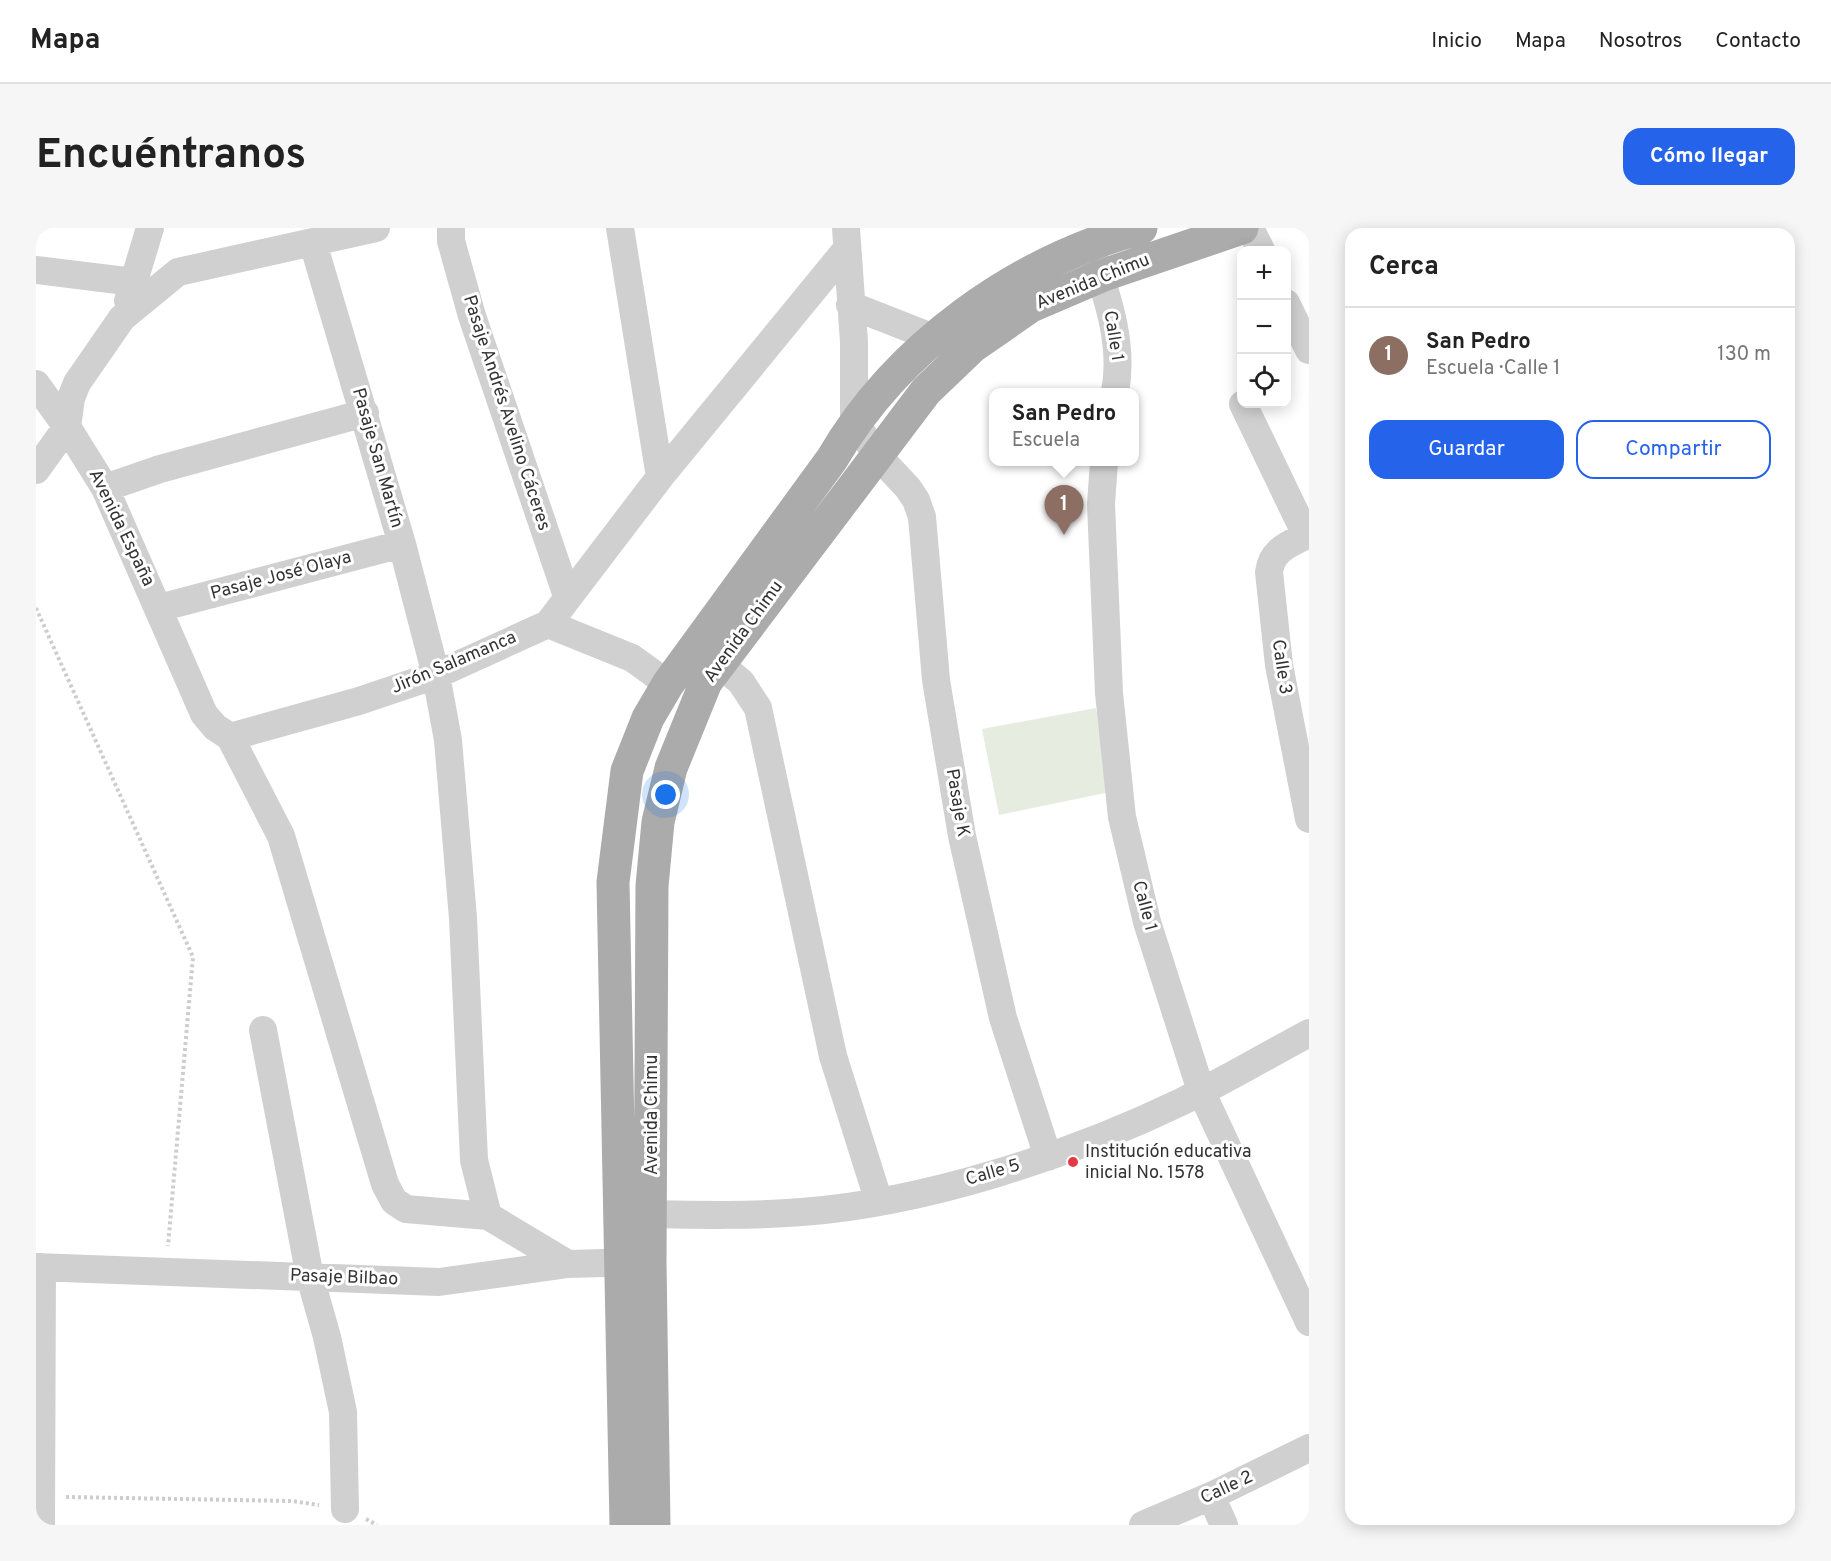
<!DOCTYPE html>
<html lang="es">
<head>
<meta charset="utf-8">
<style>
  :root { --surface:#fff; --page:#f6f6f6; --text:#222; --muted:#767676; --line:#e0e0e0; --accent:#2563eb }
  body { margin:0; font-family:Overpass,sans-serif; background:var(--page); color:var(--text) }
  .controls { position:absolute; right:18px; top:18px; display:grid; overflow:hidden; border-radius:12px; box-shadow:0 3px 15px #0003 }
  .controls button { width:54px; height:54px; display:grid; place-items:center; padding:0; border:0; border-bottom:2px solid var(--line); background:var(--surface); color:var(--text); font:30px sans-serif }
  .you { position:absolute; left:630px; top:567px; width:21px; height:21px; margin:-15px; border:4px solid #fff; border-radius:50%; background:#1a73e8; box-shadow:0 0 0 9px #1a73e833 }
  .badge { display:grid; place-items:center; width:39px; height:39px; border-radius:50%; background:var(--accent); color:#fff; font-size:20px; font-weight:700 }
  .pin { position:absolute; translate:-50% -50px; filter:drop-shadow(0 2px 3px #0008) }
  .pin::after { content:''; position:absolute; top:32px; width:21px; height:18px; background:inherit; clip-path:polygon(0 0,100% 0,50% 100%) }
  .popup { position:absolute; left:953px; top:160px; width:150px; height:78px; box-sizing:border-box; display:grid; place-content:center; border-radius:12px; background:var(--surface); filter:drop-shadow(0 2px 4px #0005); font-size:20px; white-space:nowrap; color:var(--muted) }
  .popup b { font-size:22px; color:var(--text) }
  .popup::after { content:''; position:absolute; left:50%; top:100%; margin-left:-12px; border:12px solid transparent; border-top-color:var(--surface) }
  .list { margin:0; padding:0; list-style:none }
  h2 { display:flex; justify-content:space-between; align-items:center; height:78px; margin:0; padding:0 24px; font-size:26px }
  h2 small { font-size:20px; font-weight:400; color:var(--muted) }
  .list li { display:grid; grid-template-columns:39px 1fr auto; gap:18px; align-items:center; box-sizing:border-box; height:96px; padding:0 24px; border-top:2px solid var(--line) }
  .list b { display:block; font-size:22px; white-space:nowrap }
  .list p { margin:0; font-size:20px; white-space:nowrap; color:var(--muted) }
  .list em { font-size:20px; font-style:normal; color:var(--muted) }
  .actions { display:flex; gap:12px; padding:18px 24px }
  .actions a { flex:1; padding:14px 0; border:2px solid var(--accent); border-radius:18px; text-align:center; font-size:21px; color:var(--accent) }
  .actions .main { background:var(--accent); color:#fff }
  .icon { flex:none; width:33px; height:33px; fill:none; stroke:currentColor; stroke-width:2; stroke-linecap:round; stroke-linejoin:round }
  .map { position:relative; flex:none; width:1273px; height:1297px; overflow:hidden; border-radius:18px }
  header { display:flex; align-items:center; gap:36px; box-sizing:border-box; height:84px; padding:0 30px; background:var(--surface); border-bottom:2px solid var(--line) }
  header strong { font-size:28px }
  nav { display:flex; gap:33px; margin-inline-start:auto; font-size:21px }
  .intro { display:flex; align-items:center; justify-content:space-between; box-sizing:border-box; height:144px; padding:0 36px }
  h1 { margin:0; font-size:42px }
  .button { padding:15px 27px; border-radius:18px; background:var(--accent); color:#fff; font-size:21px; font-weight:700 }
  main { display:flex; gap:36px; padding:0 36px }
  aside { flex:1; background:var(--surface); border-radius:18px; box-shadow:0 3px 15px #0003 }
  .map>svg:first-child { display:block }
  .green { fill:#e6ecdf }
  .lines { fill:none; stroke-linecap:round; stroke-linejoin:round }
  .path { stroke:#cdcdcd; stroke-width:4; stroke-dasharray:3 3; stroke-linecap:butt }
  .minor { stroke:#d0d0d0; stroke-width:28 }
  .major { stroke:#ababab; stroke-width:33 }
  .poi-dot { fill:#e63946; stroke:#fff; stroke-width:2 }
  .labels { text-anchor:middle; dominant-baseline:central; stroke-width:6; stroke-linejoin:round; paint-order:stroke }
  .street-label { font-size:18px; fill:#333; stroke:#fff }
  .poi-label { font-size:18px; fill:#333; stroke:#fff; text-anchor:start }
</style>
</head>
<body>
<header>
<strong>Mapa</strong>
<nav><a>Inicio</a><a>Mapa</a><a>Nosotros</a><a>Contacto</a></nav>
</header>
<div class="intro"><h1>Encuéntranos</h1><a class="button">Cómo llegar</a></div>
<main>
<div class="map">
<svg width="1273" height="1297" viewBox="0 0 1273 1297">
  <rect width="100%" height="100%" fill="#fff"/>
  <path class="green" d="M1060,480L1074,564L963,587L946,501Z"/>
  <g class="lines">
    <path class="path" d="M0,380L157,729L132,1018
      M30,1269L256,1273L283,1277
      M330,1291L341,1297"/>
    <path class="minor" d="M340,0L142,44L86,90L41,155L35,170L31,199L69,260L168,486L179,499L194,509L245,608L349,956L358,973L370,981L452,988
      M415,0V13L436,88L531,368
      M584,0L624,249
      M810,0L818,114V193L841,227L872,260L880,272L886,289L900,452L926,608L967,790L1012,929
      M1214,0L1225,22
      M277,15L366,316L400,447L412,512L427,690L438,932L452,988L532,1036
      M1057,26C1072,71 1088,117 1079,164
      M0,42L98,54
      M92,73L114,0
      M1250,75L1273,122
      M814,77L898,110
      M0,156L31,199L0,242
      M1207,176L1270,307
      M1068,234L1065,276L1073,465L1086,589L1111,694L1165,863L1273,1094
      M69,260L124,241L329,185
      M1273,306C1254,316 1236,321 1233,344L1243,437L1273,591
      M123,380L366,316
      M512,396L624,249L810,22
      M667,422L705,454L722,480L797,828L843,974
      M194,509L323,473L400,447L512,396L596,430L632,456
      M227,802L274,1049L291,1109L307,1184L309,1281
      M616,986C666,987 716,988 766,984C888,975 1035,927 1145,874C1188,853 1230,828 1273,805
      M0,1039L403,1054L532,1036L605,1034
      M1175,1268L1188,1297
      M5,1297L6,1039
      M1107,1297L1175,1268L1273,1220"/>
    <path class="major" d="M590,1297L577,654L591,543L612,490L632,456L796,231C861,119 980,34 1105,0
      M618,1297L614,1034L616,658L622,594L635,540L670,454L890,163L936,119L995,78L1065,48L1206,0"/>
  </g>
  <circle class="poi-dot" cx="1037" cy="934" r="6"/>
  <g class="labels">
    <g class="street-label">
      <text transform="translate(1057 54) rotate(-22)">Avenida Chimu</text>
      <text transform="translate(1077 108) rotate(81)">Calle 1</text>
      <text transform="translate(470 185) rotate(72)">Pasaje Andrés Avelino Cáceres</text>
      <text transform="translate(341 230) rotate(74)">Pasaje San Martín</text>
      <text transform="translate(85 300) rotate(64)">Avenida España</text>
      <text transform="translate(245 348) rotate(-15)">Pasaje José Olaya</text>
      <text transform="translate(708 404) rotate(-54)">Avenida Chimu</text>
      <text transform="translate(418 435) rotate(-23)">Jirón Salamanca</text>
      <text transform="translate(1245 439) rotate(82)">Calle 3</text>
      <text transform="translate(921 575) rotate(80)">Pasaje K</text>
      <text transform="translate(1108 678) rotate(75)">Calle 1</text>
      <text transform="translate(616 887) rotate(-90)">Avenida Chimu</text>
      <text transform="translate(957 945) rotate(-16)">Calle 5</text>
      <text transform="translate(308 1050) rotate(2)">Pasaje Bilbao</text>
      <text transform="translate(1191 1260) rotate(-25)">Calle 2</text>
    </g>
    <g class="poi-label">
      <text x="1049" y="924">Institución educativa<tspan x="1049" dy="21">inicial No. 1578</tspan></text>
    </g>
  </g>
</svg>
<div class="controls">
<button>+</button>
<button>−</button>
<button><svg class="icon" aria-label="locate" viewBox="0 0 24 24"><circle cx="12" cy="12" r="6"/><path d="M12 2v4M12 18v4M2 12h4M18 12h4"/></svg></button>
</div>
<div class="you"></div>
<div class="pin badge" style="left:1028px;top:307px;background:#8d6e63">1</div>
<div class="popup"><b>San Pedro</b>Escuela</div>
</div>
<aside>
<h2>Cerca<small></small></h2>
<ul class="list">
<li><span class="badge" style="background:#8d6e63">1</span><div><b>San Pedro</b><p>Escuela · Calle 1</p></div><em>130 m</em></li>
</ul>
<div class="actions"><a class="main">Guardar</a><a>Compartir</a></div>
</aside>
</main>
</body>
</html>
